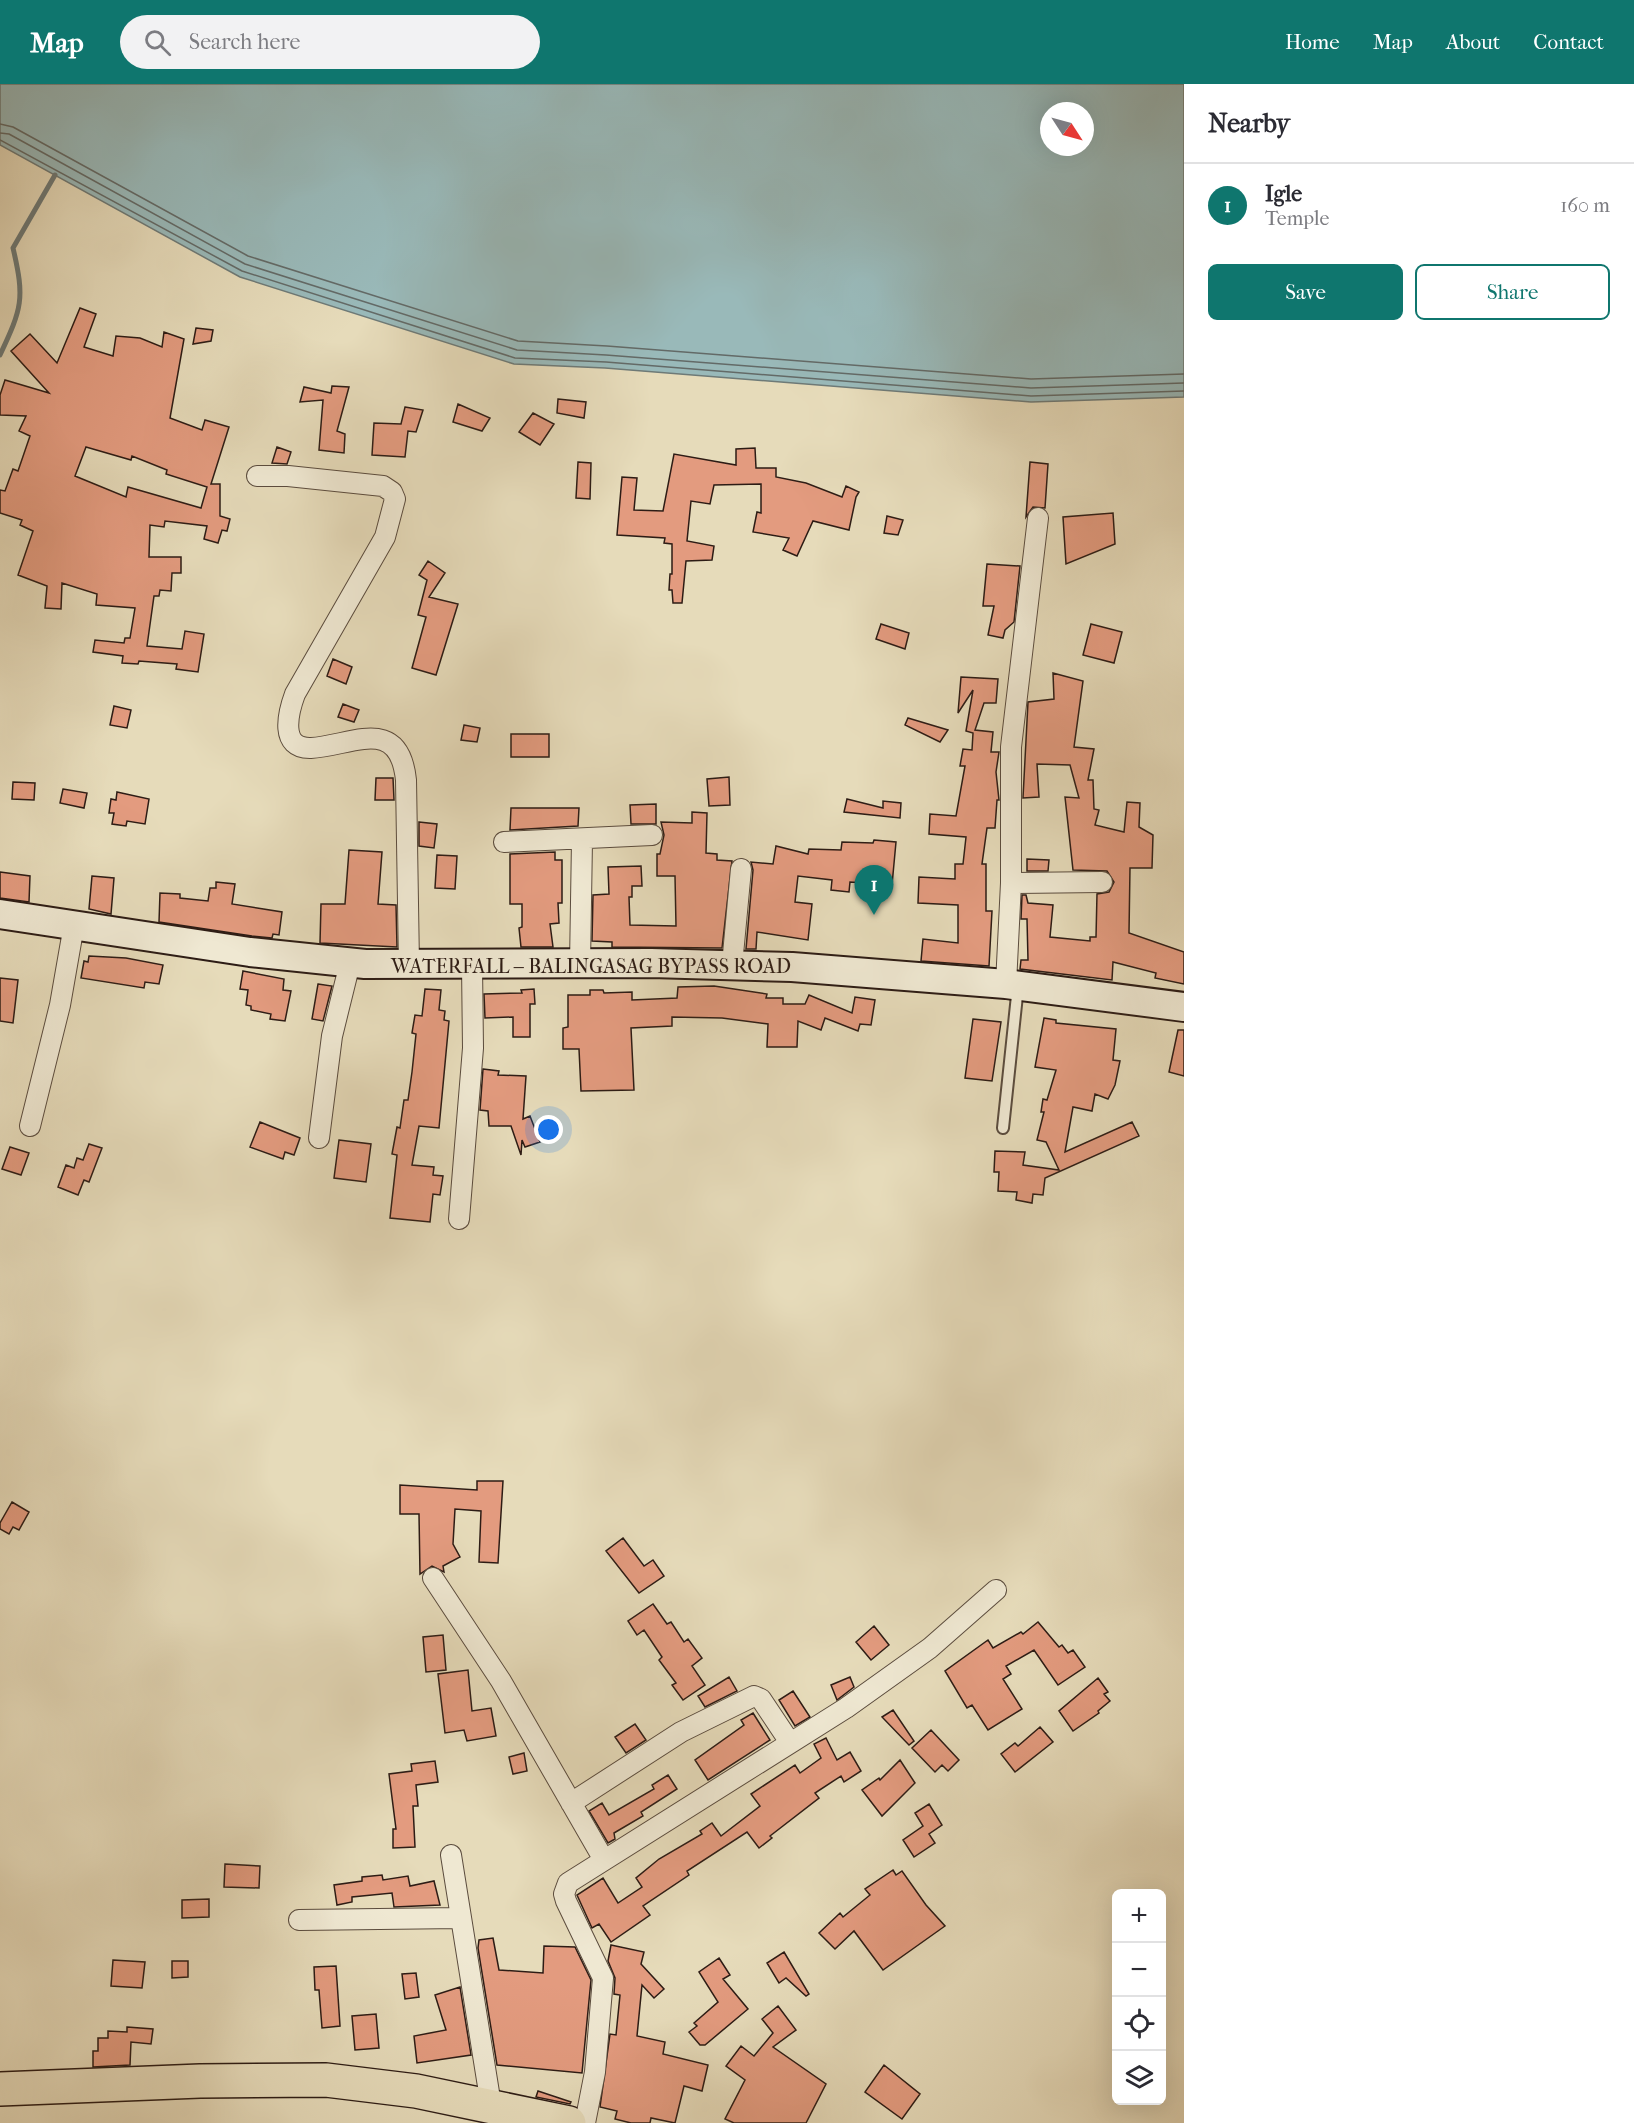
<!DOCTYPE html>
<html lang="en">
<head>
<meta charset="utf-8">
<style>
  :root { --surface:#fff; --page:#f2f2f3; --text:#2b2b33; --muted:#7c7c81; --line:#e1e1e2; --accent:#0f766e }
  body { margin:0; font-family:"IM FELL French Canon",serif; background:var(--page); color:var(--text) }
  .controls { position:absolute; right:18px; bottom:18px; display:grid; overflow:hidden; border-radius:9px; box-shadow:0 6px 24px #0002 }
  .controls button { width:54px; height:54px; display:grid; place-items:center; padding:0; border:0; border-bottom:2px solid var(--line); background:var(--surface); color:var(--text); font:30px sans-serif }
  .compass { position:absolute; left:1040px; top:18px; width:54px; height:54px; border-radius:50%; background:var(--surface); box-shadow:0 6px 24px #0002; rotate:126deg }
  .you { position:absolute; left:549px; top:1046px; width:21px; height:21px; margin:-15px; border:4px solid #fff; border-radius:50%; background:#1a73e8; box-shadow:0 0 0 9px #1a73e833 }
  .badge { display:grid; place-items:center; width:39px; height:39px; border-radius:50%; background:var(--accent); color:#fff; font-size:20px; font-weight:700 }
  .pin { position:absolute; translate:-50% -50px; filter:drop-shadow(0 2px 3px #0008) }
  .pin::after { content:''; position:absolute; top:32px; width:21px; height:18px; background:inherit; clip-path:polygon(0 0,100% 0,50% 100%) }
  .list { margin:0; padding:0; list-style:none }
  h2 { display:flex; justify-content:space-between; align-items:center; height:78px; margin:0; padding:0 24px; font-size:26px }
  h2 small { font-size:20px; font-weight:400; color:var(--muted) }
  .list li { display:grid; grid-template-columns:39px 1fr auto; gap:18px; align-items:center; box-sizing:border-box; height:84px; padding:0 24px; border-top:2px solid var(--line) }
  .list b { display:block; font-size:22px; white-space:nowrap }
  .list p { margin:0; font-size:20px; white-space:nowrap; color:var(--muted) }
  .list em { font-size:20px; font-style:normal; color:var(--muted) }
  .actions { display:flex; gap:12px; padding:18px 24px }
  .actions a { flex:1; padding:14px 0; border:2px solid var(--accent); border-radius:9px; text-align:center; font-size:21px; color:var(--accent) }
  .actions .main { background:var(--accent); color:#fff }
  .icon { flex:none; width:33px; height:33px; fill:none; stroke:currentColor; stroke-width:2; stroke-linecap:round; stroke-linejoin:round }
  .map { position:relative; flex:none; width:1184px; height:2039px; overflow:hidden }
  header { display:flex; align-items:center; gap:36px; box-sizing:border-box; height:84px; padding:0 30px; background:var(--accent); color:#fff }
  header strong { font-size:28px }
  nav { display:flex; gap:33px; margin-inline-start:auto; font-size:21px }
  .search { width:420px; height:54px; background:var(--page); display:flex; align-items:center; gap:15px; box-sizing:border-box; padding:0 21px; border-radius:33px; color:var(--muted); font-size:22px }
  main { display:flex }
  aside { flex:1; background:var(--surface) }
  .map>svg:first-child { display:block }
  .water { fill:#99b9b9; stroke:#6e7a77; stroke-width:1.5; fill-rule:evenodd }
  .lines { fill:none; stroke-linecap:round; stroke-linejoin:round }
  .shore { stroke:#636a67; stroke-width:1.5 }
  .stream { stroke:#6e7a77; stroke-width:5 }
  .building { fill:#e39b7f; stroke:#2d1c15; stroke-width:1.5; fill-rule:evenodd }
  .lane-casing { stroke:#5b4c3e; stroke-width:14 }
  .street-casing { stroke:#5b4c3e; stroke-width:22 }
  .secondary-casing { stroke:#2d1c15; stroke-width:32 }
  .highway-casing { stroke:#2d1c15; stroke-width:36 }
  .lane { stroke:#efe8d2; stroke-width:10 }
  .street { stroke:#efe8d2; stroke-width:20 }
  .secondary { stroke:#efe8d2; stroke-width:28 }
  .highway { stroke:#e6dbba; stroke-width:33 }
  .labels { text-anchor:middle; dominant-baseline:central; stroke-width:5; stroke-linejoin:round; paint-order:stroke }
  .street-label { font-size:20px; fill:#2d1c15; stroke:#efe8d2 }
</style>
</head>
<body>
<header>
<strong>Map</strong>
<div class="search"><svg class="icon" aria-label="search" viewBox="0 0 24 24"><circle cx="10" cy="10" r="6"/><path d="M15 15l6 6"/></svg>Search here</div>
<nav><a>Home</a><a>Map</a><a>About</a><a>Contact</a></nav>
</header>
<main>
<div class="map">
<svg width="1184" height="2039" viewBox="0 0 1184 2039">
  <rect width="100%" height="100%" fill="#e6dbba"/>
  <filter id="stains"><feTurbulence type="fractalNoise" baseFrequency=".00333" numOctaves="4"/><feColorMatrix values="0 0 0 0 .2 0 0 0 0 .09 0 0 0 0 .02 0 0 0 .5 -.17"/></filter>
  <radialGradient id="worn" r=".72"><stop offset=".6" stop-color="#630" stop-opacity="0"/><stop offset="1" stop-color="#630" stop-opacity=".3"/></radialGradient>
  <path class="water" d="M0,0H1184V313L1031,318L605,284L514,280L240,193L0,61ZM1049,27H1085V63H1049Z"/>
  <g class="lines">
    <path class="shore" d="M0,40L13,43L248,172L518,257L607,262L1031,295L1184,290
      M0,49L9,50L245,180L517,266L606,271L1031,304L1184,299
      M0,56L242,187L515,274L606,278L1031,312L1184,307"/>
    <path class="stream" d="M0,271C22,224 25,215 13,164L55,91"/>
  </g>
  <path class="building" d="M80,224L96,230L84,263L113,272L116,252L140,254L162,263L164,248L184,255L170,334L202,346L205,336L229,343L211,400H220V432L230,435L227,447L222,446L218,459L204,455L207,442L165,437L164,443L150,441L149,473H181V489H172L171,507L160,506L159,512H154L147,562L182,565L185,547L204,550L198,588L176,585L177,580L139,577L138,580L122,579L123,572L93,568L95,556L124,559L125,554H130L135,524L96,521L97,510L62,499L61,525L45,524L47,502L18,491L33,447L20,441L22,436L0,429V406L5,407L13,385L18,387L30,352L19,347L26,332L0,331V311L5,296L49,309L11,267L30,250L57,279ZM86,363L131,376L132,372L167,386L166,390L207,403L201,424L128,403L126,413L75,392Z
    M196,244L213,246L211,257L193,260Z
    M332,302L349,303L337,347L345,350L344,369L319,366L323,316L300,318L304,303L331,309Z
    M558,315L586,318L584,334L557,329Z
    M458,320L490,334L482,347L453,338Z
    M405,323L423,326L416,348L408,347L405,373L372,371L374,339L401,340Z
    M533,329L554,340L540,361L519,348Z
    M277,363L291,368L287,380L272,379Z
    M755,364L756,384H776V393L806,399L842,413L846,402L859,408L856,413L849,446L813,437L797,472L783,466L789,454L753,448L757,428L761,429V400L714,401L710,420L691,417L687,457L714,462L712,476L686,477L682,519H673L672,506H669L670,490H672V460L664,459L665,454L617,451L622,393L637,394L634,426L663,427L674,370L736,381V365Z
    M578,378L591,379L590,415L576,414Z
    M1030,378L1048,380L1045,424L1033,423L1026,433Z
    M1113,429L1115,460L1066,480L1063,433Z
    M887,432L903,436L898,451L884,449Z
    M428,477L445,489L429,513L458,520L436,591L412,584L426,533L418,531L427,496L419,491Z
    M987,480L1020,482L1014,538L1005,546L1003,554L988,551L994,522H983Z
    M881,540L909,549L905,565L876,555Z
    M1091,540L1122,548L1114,579L1083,571Z
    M333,575L352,583L346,600L327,592Z
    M1053,589L1083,597L1074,663L1094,665L1088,696H1093L1094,725L1099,726L1095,741L1124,748L1127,718L1140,719L1139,743L1153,751L1152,784H1130L1129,849L1184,868V900L1155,894L1156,889L1113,878L1112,896L1020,885L1021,876H1028L1027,835H1021L1022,811H1026L1028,819L1053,821L1050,853L1090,857V853H1096L1097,810L1109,808L1114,798L1107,787L1073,786L1065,713L1079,714L1070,681L1037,680L1039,713L1023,714L1028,618L1054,615Z
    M961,593L998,595L996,619H984L975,646L993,648L991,668H999L996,688L999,716H997L995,744H987L982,780H986V827H992L989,882L921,877L923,855L958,859V821L918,819L919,793L955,795V780H963L966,753L929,750L930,730L956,732L965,682H960L963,665L972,666L973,649L966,647L973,606L958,629Z
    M343,620L359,626L354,638L338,633Z
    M114,622L131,626L127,644L110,641Z
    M908,634L948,646L940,658L905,641Z
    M464,641L480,644L477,658L461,656Z
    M511,650H549V673H511Z
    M729,693L730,721L709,722L707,695Z
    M376,694H393L394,716H375Z
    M13,698L35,699L34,716L12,715Z
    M63,705L87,709L84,724L60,719Z
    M117,708L149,715L145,740L127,737L126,742L112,740L114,729H109L111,715L116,716Z
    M847,715L883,724V717L901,719L900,734L844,728Z
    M656,720V740H631L630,721Z
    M511,724H579L578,742L510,746Z
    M692,728L707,729L706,769L717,770V776L732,777L722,864L612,863V858L592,857L593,811L609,810L608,783L641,782L642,802H632V813H629L630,841L676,842L675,792H657V770H660L664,751L661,738L692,739Z
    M419,738L437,740L434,764L419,762Z
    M874,756L896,758L892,801L850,798L849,808L831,806L832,796L798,792L795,818L812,820L808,856L757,848L756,865H746L753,786L751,778L773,780L776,762L808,770L809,765L841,766L842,758L873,759Z
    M349,766L382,768L378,820L396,821L397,863L320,859L321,820H345Z
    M555,768V776H562V819H558L559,839L550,840L553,863H521L519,844L522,843V820H510V770Z
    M437,771L457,772L455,805L435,804Z
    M1027,775L1049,776L1048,787H1027Z
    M0,788L30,792L29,818L0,814Z
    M92,792L114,794L111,830L89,825Z
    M216,798L235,800L232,820L282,828L279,851L273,850L272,854L252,852L159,838L160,809L180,810V814L208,817L210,804H216Z
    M89,872L126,874L163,881L159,900L145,898L144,904L81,894L84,877L88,878Z
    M243,887L284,895L283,906L291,907L285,937L270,935L271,930L251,926V922L246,921L248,906L240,905Z
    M0,894L18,896L13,939L0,937Z
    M318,900L332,902L323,937L312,935Z
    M714,902L767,910L766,914H783V920H805L809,911L852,929L855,913L875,916L871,941L860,940L858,947L825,934L821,946L798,937L797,963H767L768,940L722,934L672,933V942L631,944L634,1006L581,1007L579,965H563V944L568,943V911H590V906H603L604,909L632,908V916L677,914L678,903Z
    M425,905L441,906L439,926L445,927L444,936L449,937L439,1044L419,1042L412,1081L434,1083L433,1091L443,1092L440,1111L433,1110L430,1138L390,1134L397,1071L392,1070L397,1043L400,1044L404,1016H408L412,988L416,950L412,949L415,931L422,932Z
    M534,905L535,920H530V953H513V933L485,934L484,910L522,909L521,906Z
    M1044,934L1056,936V939L1116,945L1113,976L1120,977L1115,1001L1108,1015L1095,1010L1092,1027L1073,1023L1065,1068L1132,1038L1139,1052L1045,1094L1043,1111L1033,1110L1032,1119L1016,1116L1017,1108L998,1107L999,1088H994L995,1067L1025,1068L1023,1081L1059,1086L1046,1058L1037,1056L1044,1028H1041L1043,1015L1047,1016L1056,986L1035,983Z
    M973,935L1001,938L992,997L965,994Z
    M1178,946H1184V992L1169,988Z
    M483,985L499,987L498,991L526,992L523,1035L530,1032L540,1058L525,1063L522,1056L521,1071L511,1042H489L488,1027L480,1026Z
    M260,1038L300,1054L294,1071L285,1068L283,1075L250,1063Z
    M339,1056L371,1060L366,1098L334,1094Z
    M89,1060L102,1064L89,1098L84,1096L78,1111L58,1103L66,1081L74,1084L77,1074L83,1076Z
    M10,1063L29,1069L21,1091L2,1085Z
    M477,1397H503L498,1479L479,1478L481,1427L455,1425L453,1460L460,1473L443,1482L444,1488L432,1482L420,1490L419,1430H400V1401L477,1406Z
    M12,1418L29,1428L19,1446L13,1443L9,1450L0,1445V1439Z
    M623,1454L644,1482L653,1476L664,1492L639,1509L606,1467Z
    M653,1520L667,1540L671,1538L684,1558L688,1555L702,1574L692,1582L705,1601L683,1616L672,1601L676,1599L659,1576L662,1573L644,1546L637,1551L628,1537Z
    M1038,1538L1059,1563L1062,1561L1068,1569L1073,1566L1085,1583L1058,1601L1034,1566L1006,1582L1011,1590L1003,1595L1022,1625L988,1646L972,1621L967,1624L945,1587L988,1556L993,1564L1021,1548L1023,1550Z
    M874,1542L889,1561L871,1576L856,1558Z
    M443,1551L446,1586L426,1588L423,1553Z
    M468,1586L472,1627L491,1624L496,1652L467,1657L464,1646L445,1649L438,1590Z
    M729,1593L737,1607L705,1623L698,1612Z
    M850,1593L854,1603L837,1616L831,1601Z
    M1098,1594L1108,1608L1104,1610L1110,1617L1098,1627L1099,1629L1073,1647L1059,1627Z
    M793,1607L810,1633L795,1642L779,1616Z
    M893,1626L914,1657L909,1661L882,1633Z
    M753,1629L770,1656L708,1696L695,1676L744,1641L741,1636Z
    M635,1640L646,1656L626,1669L615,1653Z
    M1040,1643L1053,1658L1015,1688L1001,1670L1015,1659L1018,1662Z
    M931,1646L959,1676L948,1687L942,1681L935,1688L912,1664Z
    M826,1654L837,1676L850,1668L861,1687L844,1698L841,1692L815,1709L819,1714L770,1752L772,1754L759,1764L747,1748L687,1787L689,1791L643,1822L650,1831L611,1858L599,1840L592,1844L577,1811L603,1794L618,1819L642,1803L636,1794L659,1775L702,1750L700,1747L712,1739L721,1752L760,1722L751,1710L795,1681L800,1689L821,1674L814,1660Z
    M524,1669L527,1687L513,1690L509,1673Z
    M900,1676L915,1699L882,1732L862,1706L879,1694L880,1696Z
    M435,1677L438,1698L416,1701L418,1722H413L415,1763L393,1764V1745H396L389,1690L412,1687L411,1680Z
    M668,1691L677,1705L641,1728L643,1732L614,1749L615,1755L608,1759L589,1727L602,1719L609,1731L654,1705L652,1701Z
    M929,1720L942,1741L929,1750L935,1759L914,1773L903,1756L923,1742L915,1729Z
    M225,1780L260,1782L259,1804L224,1803Z
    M893,1786L896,1791L902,1787L926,1821L945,1842L883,1886L854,1847L835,1865L819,1849L840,1829L843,1833L870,1811L865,1805Z
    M382,1791L383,1796L408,1792L410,1802L434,1797L440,1821L394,1823L392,1809L352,1813V1818L337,1821L334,1801L362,1797V1793Z
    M209,1815V1833L182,1834V1816Z
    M493,1854L499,1886L543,1889L544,1862L575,1863L591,1896L582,1989L497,1981L478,1864L479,1856Z
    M611,1861L644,1868L641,1880L664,1905L654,1914L642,1901L637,1952L665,1958L663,1970L708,1981L702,2007L684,2002L675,2039L651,2034L650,2039H631L615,2035L617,2027L600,2023L610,1950L616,1951L620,1911L614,1910L615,1894L608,1877Z
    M784,1868L809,1910L806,1912L786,1894L779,1899L767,1879Z
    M719,1874L730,1891L723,1895L748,1925L705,1961H700L689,1948L697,1942L694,1939L718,1918L699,1888Z
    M113,1876L145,1878L142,1904L111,1902Z
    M172,1877H188V1893L172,1894Z
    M336,1882L340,1942L322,1944L319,1906H315L314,1883Z
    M416,1889L419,1913L405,1915L402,1890Z
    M460,1903L471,1971L417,1979L414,1952L446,1946L435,1911Z
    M778,1922L796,1946L773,1963L826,2000L806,2039H734L725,2035L745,1996L726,1982L741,1962L754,1972L773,1949L762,1935Z
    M376,1930L379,1964L355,1966L352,1932Z
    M127,1943L153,1945L151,1960L131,1958L130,1981L93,1983V1967H98V1954H108V1947L127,1948Z
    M884,1981L920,2010L902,2035L865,2008Z
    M538,2007L571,2018L570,2020L536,2013Z"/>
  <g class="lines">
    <g class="lane-casing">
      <path id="lane" d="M1003,1044L1018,902"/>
    </g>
    <g class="street-casing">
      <path id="street" d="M257,392H288L383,402L392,408L395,415L385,453L295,610C288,629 279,665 311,664C351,662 399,630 406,696L409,881
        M504,758L652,751
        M1011,799L1102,798
        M580,880L582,756
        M732,881L741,785
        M1006,900L1011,799V663L1038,434
        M30,1042L60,921L74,841
        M319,1054L332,952L350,879
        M459,1135L473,964L472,881
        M433,1494L501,1597L604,1776
        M571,1719L681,1648L754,1612L761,1615L789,1657
        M451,1771L491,2021
        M299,1836L459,1834
        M585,2039L595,1988L603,1894L566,1817L564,1810L568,1799L846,1624L930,1564L996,1506"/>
    </g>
    <g class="secondary-casing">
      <path id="secondary" d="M0,830L250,868L365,880L651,879L792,883L1006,900L1184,923"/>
    </g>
    <g class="highway-casing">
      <path id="highway" d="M0,2005L200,1997L326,1996L416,2007L569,2039"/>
    </g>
    <use href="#lane" class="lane"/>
    <use href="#street" class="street"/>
    <use href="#secondary" class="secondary"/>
    <use href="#highway" class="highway"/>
  </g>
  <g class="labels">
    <g class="street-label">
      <text x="591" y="882">WATERFALL ‒ BALINGASAG BYPASS ROAD</text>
    </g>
  </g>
  <rect width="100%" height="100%" filter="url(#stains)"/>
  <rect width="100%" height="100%" fill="url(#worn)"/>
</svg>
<div class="controls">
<button>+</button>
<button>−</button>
<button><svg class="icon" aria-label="locate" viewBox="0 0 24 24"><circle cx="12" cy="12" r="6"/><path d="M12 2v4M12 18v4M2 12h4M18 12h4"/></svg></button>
<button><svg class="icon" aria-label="layers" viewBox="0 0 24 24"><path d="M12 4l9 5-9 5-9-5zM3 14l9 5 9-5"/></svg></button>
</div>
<svg class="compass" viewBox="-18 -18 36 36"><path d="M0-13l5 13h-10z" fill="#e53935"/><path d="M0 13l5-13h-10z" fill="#7c7c81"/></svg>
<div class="you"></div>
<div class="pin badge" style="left:874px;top:831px">1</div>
</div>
<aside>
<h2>Nearby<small></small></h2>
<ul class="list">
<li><span class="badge">1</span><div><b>Igle</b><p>Temple</p></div><em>160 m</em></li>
</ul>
<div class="actions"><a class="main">Save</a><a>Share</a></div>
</aside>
</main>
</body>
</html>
